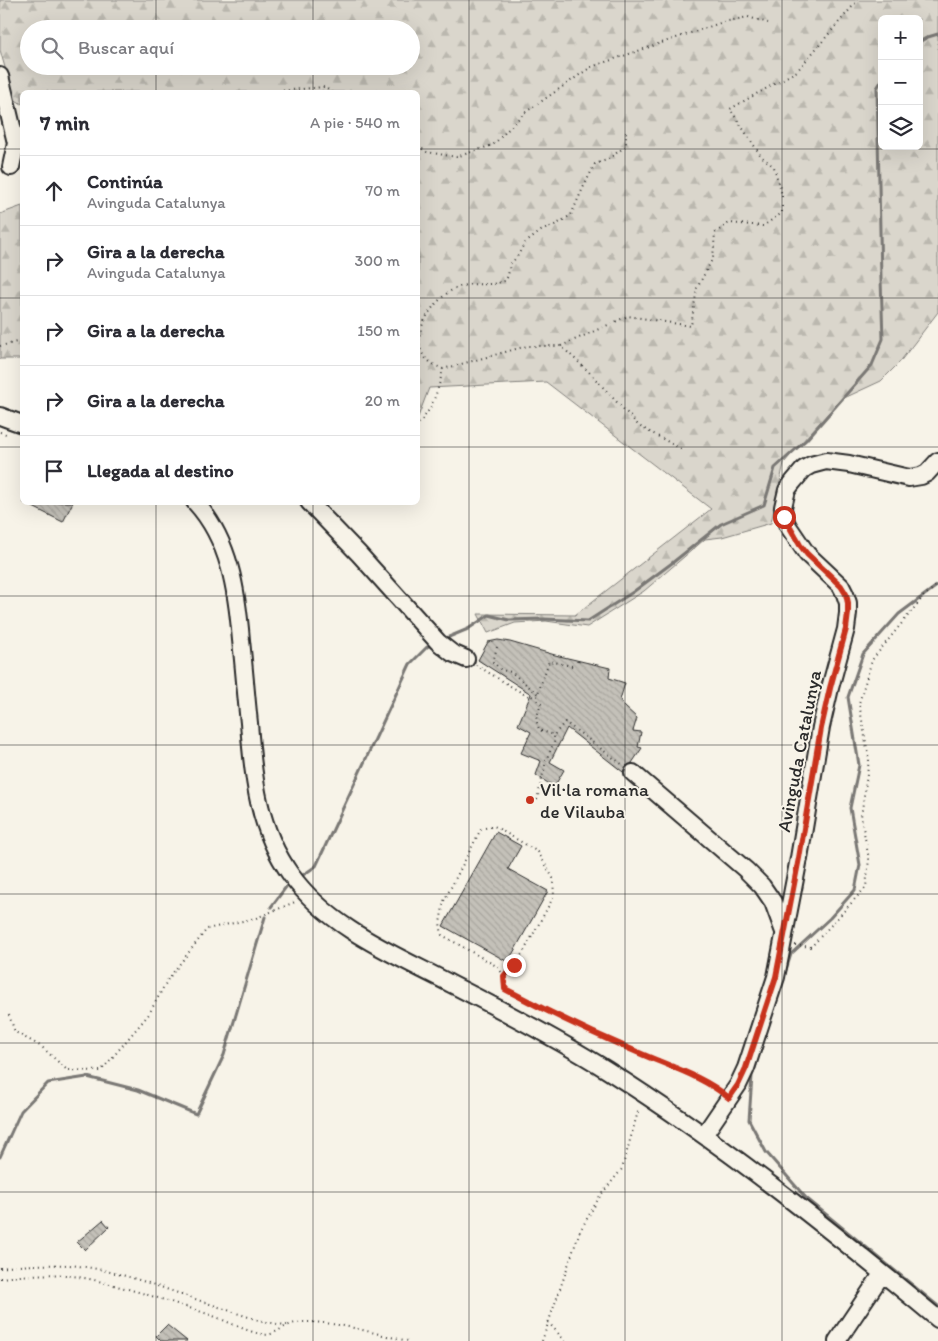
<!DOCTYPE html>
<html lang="es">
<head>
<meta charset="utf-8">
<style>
  :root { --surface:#fff; --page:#f2f2f3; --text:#2b2b33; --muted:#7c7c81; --line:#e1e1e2 }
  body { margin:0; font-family:Itim,sans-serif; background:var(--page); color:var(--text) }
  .controls { position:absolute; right:15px; top:15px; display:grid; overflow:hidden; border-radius:8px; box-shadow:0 5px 20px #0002 }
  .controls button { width:45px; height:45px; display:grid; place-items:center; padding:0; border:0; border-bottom:1px solid var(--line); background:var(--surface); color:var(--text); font:25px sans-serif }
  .stop { position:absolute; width:15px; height:15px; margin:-11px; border:4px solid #c8321e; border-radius:50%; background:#fff }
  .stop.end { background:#c8321e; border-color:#fff; box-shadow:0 1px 5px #0008 }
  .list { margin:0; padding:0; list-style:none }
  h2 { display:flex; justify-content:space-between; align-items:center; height:65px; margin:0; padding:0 20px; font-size:21px }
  h2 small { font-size:16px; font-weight:400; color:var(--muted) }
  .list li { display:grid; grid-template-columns:32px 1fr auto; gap:15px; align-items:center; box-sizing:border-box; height:70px; padding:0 20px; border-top:1px solid var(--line) }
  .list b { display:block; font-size:19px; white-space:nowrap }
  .list p { margin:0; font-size:16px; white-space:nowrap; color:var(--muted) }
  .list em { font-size:16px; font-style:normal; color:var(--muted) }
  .icon { flex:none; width:28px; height:28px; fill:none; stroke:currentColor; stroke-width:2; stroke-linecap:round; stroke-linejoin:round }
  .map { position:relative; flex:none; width:938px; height:1341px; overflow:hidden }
  .search { position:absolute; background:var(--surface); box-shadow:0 5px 20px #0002; left:20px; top:20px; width:400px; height:55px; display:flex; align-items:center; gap:12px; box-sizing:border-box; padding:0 18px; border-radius:28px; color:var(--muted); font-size:19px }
  .panel { position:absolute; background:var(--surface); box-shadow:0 5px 20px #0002; left:20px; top:90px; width:400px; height:415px; border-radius:8px }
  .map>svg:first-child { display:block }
  .forest { fill:url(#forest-firs); stroke:#82807c; fill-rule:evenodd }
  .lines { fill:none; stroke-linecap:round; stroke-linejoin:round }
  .stream { stroke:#7a7874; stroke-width:3 }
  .building { fill:url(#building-back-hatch); stroke:#2b2b2b }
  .minor-casing { stroke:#2b2b2b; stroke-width:20 }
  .path { stroke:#2b2b2b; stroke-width:2; stroke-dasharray:1 4; stroke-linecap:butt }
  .minor { stroke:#f7f3e8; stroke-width:16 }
  .route { stroke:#c8321e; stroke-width:6 }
  .grid { fill:none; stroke:#2b2b2b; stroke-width:1; stroke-opacity:0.55 }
  .poi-dot { fill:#c8321e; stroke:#f7f3e8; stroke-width:2 }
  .labels { text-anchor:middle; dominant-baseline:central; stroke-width:4; stroke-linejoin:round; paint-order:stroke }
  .street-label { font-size:19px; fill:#2b2b2b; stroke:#f7f3e8 }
  .poi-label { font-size:19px; fill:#2b2b2b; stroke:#f7f3e8; text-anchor:start }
</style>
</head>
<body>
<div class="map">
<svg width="938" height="1341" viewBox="0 0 938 1341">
  <defs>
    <pattern id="forest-firs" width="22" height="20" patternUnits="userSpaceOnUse" patternTransform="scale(1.25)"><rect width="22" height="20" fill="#dad6cc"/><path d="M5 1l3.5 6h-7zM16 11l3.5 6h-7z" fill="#bbb8af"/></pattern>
    <pattern id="building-back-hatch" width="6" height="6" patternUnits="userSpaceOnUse" patternTransform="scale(1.25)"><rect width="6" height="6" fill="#c4c1b9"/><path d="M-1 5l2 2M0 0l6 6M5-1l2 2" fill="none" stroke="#a9a69f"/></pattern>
  </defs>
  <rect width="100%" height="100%" fill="#f7f3e8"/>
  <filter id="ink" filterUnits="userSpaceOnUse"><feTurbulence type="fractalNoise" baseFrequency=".02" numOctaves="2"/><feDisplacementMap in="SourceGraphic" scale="10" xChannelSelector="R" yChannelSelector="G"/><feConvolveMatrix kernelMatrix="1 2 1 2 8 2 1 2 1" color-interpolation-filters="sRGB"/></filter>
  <g filter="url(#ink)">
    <path class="forest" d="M0,0H938V312L899,363L881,381L840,400L801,443L784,463L771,523L722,537L705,539L644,591L587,627L546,621L515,623L488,633L478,614L575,615L711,509L546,382L429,388L418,417V92H22V104L14,99L0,50ZM882,19H919V146H882ZM29,29H411V66H29Z
      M22,206V359H0V214Z"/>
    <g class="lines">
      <path class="stream" d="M919,42L928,37L938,34
        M444,639L468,629L489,615L509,620L544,619L588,621L633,592L672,563L721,524L764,505L775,468L806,440L872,365L883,339L881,279L877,88L882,80
        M303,875L316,866L410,664L427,647L433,644
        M271,907L286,887
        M785,973L791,954L830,918L855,890L860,865L850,808L859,765L848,697L863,654L899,614L938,585
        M756,1065L752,1076L749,1120L766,1152L806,1198L938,1306
        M0,1157L21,1111L48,1083L87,1077L138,1090L196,1114L224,1055L265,917"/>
    </g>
    <path class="building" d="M23,502H73L63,522Z
      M498,640L510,642L555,655L610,668L609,678L625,683L620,700L625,707L637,718L633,731L641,732L638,747L642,748L632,763L626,766L623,772L567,728L550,762L564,770L554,787L536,775L541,761L521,753L531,732L518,725L531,694L478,660L488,642Z
      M496,832L521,846L508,869L548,891L508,962L443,926Z
      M103,1220L109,1227L85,1250L77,1242Z
      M167,1325L187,1341H161L156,1336Z"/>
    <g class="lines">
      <g class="minor-casing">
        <path id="minor" d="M0,76L16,143L11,167
          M0,416L22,424
          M195,502C230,540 237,592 241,640C244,668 246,695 249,723C253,778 258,829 291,875C330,929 394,954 451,984C504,1011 556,1038 607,1070C724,1144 832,1231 938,1319
          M309,502L359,554L438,642L452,653L466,659
          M633,773L746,870L762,886L773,902L784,932
          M704,1135L738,1085L746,1068L776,977L799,858L821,727L830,688L846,629L848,613V603L845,594L841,586L807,554L788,526L784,517L783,507L787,490L793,482L804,469L811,465L826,461L849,464L909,478L921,476L927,473L938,461
          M837,1341L882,1274"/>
      </g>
      <path class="path" d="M268,92L324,87L332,92
        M418,146L427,152L456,157L493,145L523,114L591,67L723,22L748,17L768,23
        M0,346L17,342H22
        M561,346L628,316L691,326L697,288L713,258L715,233L729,223L763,226L782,213V195L774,167L761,156L730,109L797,71L858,0
        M443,369C436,366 428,362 424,356C407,333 439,291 462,286C471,283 481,285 490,284C495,284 500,282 505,281L508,276L510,264L517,257L524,244L541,231L557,224L571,215L583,188L595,164L607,160L626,146V130
        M418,423C432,412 439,387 443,369L527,346H561L588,371L639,426L683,450
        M0,432L6,434
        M497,647L493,662L501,670L511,672L538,694
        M476,665L527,696L530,695L536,699
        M572,666L549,661L536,699L541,704L536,719L539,730L554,735L565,722L623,765
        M537,800L546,761L554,742V735
        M795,945L811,947L866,887L869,859L861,817L869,760L859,703L872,660L923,597L938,584
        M504,976L498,967L442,935L440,923L444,901L481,829L494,826L538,852L553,878L554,896L523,953L504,976L505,989C547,1011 589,1031 633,1050C662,1063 693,1074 720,1090
        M9,1015L15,1032L42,1047L67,1070L101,1071L149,1014L168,979L207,929L256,918L295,902
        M0,1268C23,1265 46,1264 69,1265C117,1269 164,1289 210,1304C235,1312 260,1323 287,1325
        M0,1278C21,1276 43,1273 65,1275C82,1277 100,1281 117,1286C147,1294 177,1304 208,1314C225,1320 245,1331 261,1334C273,1337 278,1329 289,1325C293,1323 298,1323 303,1322C336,1321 376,1334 408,1341
        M548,1322L565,1341
        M542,1341L580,1231L600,1196L622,1169L639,1108"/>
      <use href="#minor" class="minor"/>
    </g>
  </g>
  <g class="lines" filter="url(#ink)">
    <path class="route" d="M514,965L504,976L505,989C548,1012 592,1033 637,1052C668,1066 703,1076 729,1098L738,1085L746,1068L776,977L799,858L821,728L830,688L846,629L848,613V603L846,594L841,586L807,554L800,545L784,517"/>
  </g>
  <path class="grid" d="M156,0V29M313,0V29M469,0V1341M625,0V1341M782,0V1341M156,66V92M313,66V92M0,149H22M418,149H938M0,298H22M418,298H938M0,447H22M418,447H938M156,502V1341M313,502V1341M0,596H938M0,745H938M0,894H938M0,1043H938M0,1192H938"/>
  <circle class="poi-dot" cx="530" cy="800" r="5"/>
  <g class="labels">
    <g class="street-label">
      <text transform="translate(799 751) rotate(-79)">Avinguda Catalunya</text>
    </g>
    <g class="poi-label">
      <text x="540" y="789">Vil·la romana<tspan x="540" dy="22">de Vilauba</tspan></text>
    </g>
  </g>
</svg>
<div class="controls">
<button>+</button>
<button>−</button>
<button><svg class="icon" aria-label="layers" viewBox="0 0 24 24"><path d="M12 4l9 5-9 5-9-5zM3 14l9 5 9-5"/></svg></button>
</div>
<div class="stop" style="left:784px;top:517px"></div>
<div class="stop end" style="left:514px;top:965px"></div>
<div class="search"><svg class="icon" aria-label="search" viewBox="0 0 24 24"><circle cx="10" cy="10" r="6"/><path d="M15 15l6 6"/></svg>Buscar aquí</div>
<section class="panel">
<h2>7 min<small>A pie · 540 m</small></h2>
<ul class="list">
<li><svg class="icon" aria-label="ahead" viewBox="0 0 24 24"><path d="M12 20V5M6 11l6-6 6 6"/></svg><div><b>Continúa</b><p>Avinguda Catalunya</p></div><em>70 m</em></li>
<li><svg class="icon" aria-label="right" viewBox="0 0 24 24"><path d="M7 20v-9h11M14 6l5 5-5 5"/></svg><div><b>Gira a la derecha</b><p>Avinguda Catalunya</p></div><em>300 m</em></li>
<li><svg class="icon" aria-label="right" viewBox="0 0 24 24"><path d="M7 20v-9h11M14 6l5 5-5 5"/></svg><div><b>Gira a la derecha</b></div><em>150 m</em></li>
<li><svg class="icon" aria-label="right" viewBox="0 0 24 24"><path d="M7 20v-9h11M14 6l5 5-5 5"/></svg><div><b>Gira a la derecha</b></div><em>20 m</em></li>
<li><svg class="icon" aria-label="arrive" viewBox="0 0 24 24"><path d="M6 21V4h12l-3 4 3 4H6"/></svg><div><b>Llegada al destino</b></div></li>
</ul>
</section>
</div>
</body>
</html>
